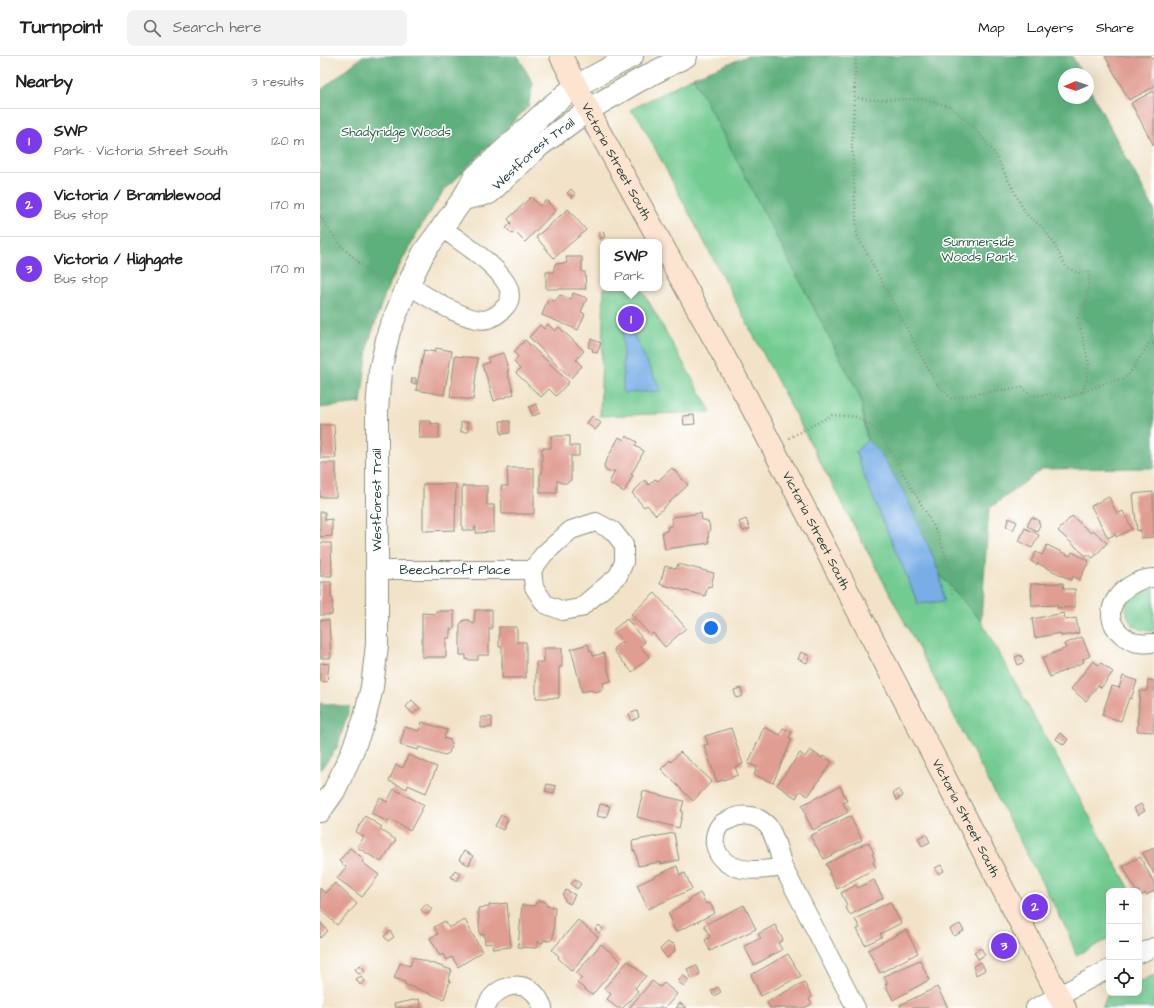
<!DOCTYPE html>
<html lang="en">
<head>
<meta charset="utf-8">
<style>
  :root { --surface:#fff; --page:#f2f2f2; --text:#202124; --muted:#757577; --line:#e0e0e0; --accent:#7c3aed }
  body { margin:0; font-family:"Architects Daughter",sans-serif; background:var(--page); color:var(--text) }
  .controls { position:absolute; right:12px; bottom:12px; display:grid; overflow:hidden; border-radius:8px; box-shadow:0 4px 16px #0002 }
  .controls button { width:36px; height:36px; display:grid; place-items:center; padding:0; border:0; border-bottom:1px solid var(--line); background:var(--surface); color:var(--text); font:20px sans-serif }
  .compass { position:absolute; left:738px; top:12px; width:36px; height:36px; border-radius:50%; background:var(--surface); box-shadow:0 4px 16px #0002; rotate:268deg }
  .you { position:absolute; left:391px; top:572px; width:14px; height:14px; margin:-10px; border:3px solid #fff; border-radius:50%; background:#1a73e8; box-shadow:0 0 0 6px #1a73e833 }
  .badge { display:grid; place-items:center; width:26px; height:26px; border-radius:50%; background:var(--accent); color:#fff; font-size:13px; font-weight:700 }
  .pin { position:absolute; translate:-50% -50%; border:2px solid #fff; box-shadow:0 1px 4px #0006 }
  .popup { position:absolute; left:280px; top:183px; width:62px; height:52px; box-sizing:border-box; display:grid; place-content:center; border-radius:8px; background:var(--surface); filter:drop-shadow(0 1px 3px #0005); font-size:13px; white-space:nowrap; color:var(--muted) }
  .popup b { font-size:15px; color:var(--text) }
  .popup::after { content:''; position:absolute; left:50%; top:100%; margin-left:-8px; border:8px solid transparent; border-top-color:var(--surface) }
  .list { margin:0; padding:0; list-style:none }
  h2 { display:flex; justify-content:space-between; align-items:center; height:52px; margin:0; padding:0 16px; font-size:17px }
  h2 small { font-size:13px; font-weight:400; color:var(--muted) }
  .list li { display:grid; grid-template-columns:26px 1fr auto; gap:12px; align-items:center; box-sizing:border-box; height:64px; padding:0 16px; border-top:1px solid var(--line) }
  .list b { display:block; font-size:15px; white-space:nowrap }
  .list p { margin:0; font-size:13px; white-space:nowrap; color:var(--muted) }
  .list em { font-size:13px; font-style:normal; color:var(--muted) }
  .icon { flex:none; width:22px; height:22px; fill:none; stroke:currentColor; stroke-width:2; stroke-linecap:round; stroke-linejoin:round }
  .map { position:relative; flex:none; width:834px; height:952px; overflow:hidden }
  header { display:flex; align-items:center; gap:24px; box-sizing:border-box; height:56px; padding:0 20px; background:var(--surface); border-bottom:1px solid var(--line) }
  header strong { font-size:19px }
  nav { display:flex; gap:22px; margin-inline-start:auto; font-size:14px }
  .search { width:280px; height:36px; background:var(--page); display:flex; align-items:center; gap:10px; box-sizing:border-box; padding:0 14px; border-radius:8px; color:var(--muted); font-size:15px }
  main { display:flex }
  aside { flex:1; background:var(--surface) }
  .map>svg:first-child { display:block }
  .green { fill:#72cb91; stroke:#488462 }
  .forest { fill:#5daf7b; stroke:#3e7658 }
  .water { fill:#78ade6; stroke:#4c758d }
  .building { fill:#e09d92 }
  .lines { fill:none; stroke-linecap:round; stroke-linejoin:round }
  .minor-casing { stroke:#88907e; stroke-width:20 }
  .tertiary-casing { stroke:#88907e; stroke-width:24 }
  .secondary-casing { stroke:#88907e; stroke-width:24 }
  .path { stroke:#88907e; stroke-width:2.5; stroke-dasharray:1 3; stroke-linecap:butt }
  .minor { stroke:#fff; stroke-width:18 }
  .tertiary { stroke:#fff; stroke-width:22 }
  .secondary { stroke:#fde4d1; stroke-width:22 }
  .labels { text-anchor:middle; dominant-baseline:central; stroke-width:3; stroke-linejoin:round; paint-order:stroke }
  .park-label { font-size:13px; fill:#34604b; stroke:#fff }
  .street-label { font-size:13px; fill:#1f3d34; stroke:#fff }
</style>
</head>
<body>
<header>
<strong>Turnpoint</strong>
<div class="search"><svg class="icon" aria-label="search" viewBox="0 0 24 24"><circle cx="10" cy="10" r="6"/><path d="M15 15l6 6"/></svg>Search here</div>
<nav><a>Map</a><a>Layers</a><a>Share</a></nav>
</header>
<main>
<aside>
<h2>Nearby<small>3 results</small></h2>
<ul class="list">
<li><span class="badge">1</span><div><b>SWP</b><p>Park · Victoria Street South</p></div><em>120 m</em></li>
<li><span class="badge">2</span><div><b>Victoria / Bramblewood</b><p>Bus stop</p></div><em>170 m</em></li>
<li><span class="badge">3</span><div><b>Victoria / Highgate</b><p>Bus stop</p></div><em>170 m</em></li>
</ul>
</aside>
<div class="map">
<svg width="834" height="952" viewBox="0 0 834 952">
  <rect width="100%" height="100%" fill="#fff"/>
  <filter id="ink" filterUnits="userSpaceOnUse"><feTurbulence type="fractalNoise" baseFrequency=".025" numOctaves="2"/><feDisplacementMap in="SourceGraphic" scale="8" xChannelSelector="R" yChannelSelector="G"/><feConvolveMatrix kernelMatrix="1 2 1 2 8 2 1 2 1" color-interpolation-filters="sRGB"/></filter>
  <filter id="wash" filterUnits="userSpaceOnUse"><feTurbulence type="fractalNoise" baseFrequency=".012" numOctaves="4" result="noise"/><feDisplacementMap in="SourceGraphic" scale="16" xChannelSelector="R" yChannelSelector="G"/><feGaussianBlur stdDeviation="0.9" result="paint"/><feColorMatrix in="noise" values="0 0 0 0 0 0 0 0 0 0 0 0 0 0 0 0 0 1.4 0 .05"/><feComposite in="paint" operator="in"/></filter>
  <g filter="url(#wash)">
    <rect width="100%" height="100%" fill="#f2e3c8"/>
    <path class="green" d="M373,21L540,340L547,384L536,396C553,448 578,496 598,547L624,545L620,519L661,565L811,835H789V883L756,899L748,876L320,64L310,54Z
      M284,232H321L391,356L280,360Z
      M834,531V575C828,575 821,575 816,571C803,563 802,538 818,533C823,531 829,531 834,531Z
      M834,919V952H782L787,940L793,937H819V926Z"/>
    <path class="forest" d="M43,0H198L213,28L208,51L123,136L98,175L66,235L49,285L41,347L0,352V35Z
      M428,0H752L762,18H744V42H768V30L834,153V412L722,413L669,453L661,565L620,519L608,489L561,398L547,384L540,340L373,21Z
      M0,647L30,651L17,692L0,714Z"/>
    <path class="water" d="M303,271H310L341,335L303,337Z
      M547,384L561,398L583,435L608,489L620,519L624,545L598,548C578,497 553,448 536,396Z"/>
    <g id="blocks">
      <path class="building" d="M785,0H831L834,5V31L809,44Z
        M834,35V90L811,47Z
        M251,133L256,138L252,142L247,137Z
        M211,141L220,150L226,144L236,154L205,186L195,176L192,178L186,172L191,167L188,163Z
        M248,153L266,174L234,202L216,181Z
        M283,175L285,181L280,183L278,177Z
        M246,201H262V216H265L266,233H226V216H233L235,208L247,207Z
        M253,237L267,242L261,256L265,258L258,274L222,259L228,243L235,245L240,239L251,243Z
        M228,268L235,275L239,271L264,295L256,304L262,310L251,322L209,281L220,269L224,273Z
        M271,283L281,287L277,297L272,295L273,293L268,291Z
        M205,284L249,326L236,340L229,333L221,341L196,317L200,313L194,306L198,301L194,296Z
        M116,292L132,295L124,339L96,334L104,294L115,296Z
        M183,297L189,315H187L194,338L174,345L165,316H164L162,309L169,306L167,302Z
        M135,300L158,302L153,344L130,341Z
        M92,322H96V328L91,327Z
        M216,348L220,357L213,360L209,351Z
        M374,359L375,368L364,369L363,360Z
        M272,360L281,367L275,374L267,367Z
        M100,365H111V368L119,367V382H99Z
        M180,365H190V377L181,378Z
        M141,366H148V376H141Z
        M0,369H14L16,402H0Z
        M231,380H250V390H259V400H251V424L247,427H241L237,424V437H220V418H222V392H231Z
        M306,380L317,386L315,390L324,395L311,419H313L304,436L289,427L295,415L289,416L285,414L284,409L299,381L304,384Z
        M0,407H16V441H0Z
        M187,412H214V458H182L181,430H188Z
        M352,412L368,429L336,459L327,449L324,451L312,437L325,424L329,429L335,423L338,425Z
        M103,428H136L135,474L103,475Z
        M142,430H167V449H174V476L156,477V471H155L154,474H142Z
        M833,436L834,481L821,482V474L817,475L813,438Z
        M789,441L797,458L803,455L812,473L796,481L795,478L788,482L771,450Z
        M0,456H5V464L12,463V480L0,481Z
        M381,457L382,464H385L389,467L390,474L388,477L389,487L345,493L342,476L347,475V471L352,470V461Z
        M752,460L771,477L773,474L787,487L773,502L768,498L766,500L738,475Z
        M712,461L718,464L720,469L717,475L707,470Z
        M689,462L697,466L693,474L686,470Z
        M426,463L430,473L423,475L419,466Z
        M705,472L719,479L712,492L699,485Z
        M0,487H11L12,520H0Z
        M727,489L750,500L752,496L769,505L759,524L753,520L751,524L717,507V509L711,505L716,496L722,499Z
        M358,508L394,517L391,531L388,530L385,540L340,528L345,510L356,513Z
        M0,526H11V542H13L12,559H0Z
        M743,527L744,533H755V551L737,552V549L712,550L711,528Z
        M335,537L366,572L345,591L333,577L330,579L311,558Z
        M155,554H172V573H169V599H158V604H146V599H140V568L144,564H149L153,568H154Z
        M116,555H134V573H130V582H126V601H102V557L116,558Z
        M744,557L745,564L756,562L759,577L741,580L740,577L715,582L712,563Z
        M307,563L325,586L320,590L329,601L312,616L294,595L295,591L299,588L304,586L293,574Z
        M0,564H9L11,602H0Z
        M179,571H197V586H206V622H182V591H179Z
        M762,581L770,600L763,603L764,606L730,621L722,602L746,592L744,588Z
        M268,588L270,595H272L273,600L284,597L291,625L283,627L284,631L282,634L275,636L271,634L262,636L251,593Z
        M224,592H242V611H239V642H216V606H224Z
        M481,596L490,600L487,607L478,603Z
        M701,599L704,606L698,609L695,601Z
        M773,605L779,609L781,607L793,616L781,632L778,629L766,645L751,633Z
        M0,607L9,608L7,626L0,625Z
        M803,620L817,625L811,643L809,642L801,665L782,659L792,630L799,632Z
        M828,624L834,625V676L817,675L820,635H827Z
        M421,632L423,640L416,642L414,634Z
        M92,644L100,652L93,658L86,651Z
        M317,655L319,661L312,665L309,658Z
        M161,661H172V671L161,672Z
        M102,666L127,674L124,682L130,684L132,688L129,697L125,699L99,691L98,694L80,689L85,671L99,675Z
        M444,671L460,679L463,672L472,676L469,682L472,683L453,727L434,719L437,711L428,708Z
        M411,672L423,708L415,711L418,719L397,726L384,689L388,688L385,680Z
        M740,677L748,683L744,689L736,683Z
        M490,694L502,702L503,700L512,706L488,740L480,735L476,742L457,729L480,697L485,701Z
        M360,696L392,725L373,745L341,713L350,704L351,706Z
        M88,699L117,711L106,737L88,729L87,733L69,725L76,709L83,712Z
        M227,728L236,730L234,738L225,735Z
        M520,730L527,745L523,747L528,756L493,774L485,759L486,758L482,749Z
        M74,733L104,749L90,775L70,763L68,766L51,757L60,742L67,746Z
        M579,733L583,740L576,744L573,737Z
        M323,735L364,745L361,755H363L359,772L317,761Z
        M280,748L290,750L286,762L277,760Z
        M821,748L825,755L818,759L814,752Z
        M181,759L188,763L183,774L175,770Z
        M45,760L62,771L60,773L76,784L61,806L37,791L44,781L36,776Z
        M530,760L542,784L504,803L490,780Z
        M354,777L359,804L341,808V806L318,810L316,798L314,794L313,795L312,785Z
        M606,778L610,786L602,790L598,782Z
        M548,786L554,797L552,798L555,804L553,806L556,812L517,833L509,817L510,816L506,808Z
        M30,792L44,803L42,806L59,819L42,841L17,822L26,811L19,805Z
        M834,792V818L823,797Z
        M144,795L153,800L149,809L139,804Z
        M820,801L834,827V835L826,839L825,837L819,841V835H816L803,810Z
        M621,809L624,815L618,818L615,812Z
        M357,810L360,819L365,817L372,833L328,853L317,829Z
        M135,814L141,818L137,825L131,821Z
        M255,823L261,828L257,833L251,828Z
        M554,824L563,842L530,859L525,850L527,849L521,837L536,829L538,832Z
        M15,827L37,848L17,869L1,854H0V832L5,837Z
        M246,834L255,839L250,848L245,845L243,839Z
        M380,837L386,848L390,847L395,857L356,876L350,866L352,865L348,857L370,845L369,843Z
        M218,845H224L227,849L226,850L235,851L233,882L230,885L223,884V887L217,886V892L198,891L202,849L215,850V848Z
        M570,846L581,867L560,878L562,881L545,889L537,873L540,872L535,863Z
        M187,847L191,891L173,893L172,887L165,888L164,878L160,879L158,852L169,851V849Z
        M106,848L112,853L107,859L101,854Z
        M424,849L436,873L390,895L385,884L390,881L384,869Z
        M145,864L162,896L138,911L132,901L126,904L123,898L120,900L110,882L118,878L114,871L125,865L129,872Z
        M258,864L278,881L252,915L238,902L239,900L232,894Z
        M0,866L8,875L0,882Z
        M640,868L644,875L634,880L630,873Z
        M279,869L283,873L279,877L275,873Z
        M455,869L463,884L458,887L462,894L434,909L424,890L441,882L438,878Z
        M586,874L598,897L560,917L548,894Z
        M70,875L74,881L68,885L64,880Z
        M348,886L354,888L355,895L347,902L340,893Z
        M281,888L301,905L272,939L257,927L262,922L256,917Z
        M661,892L665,899L658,903L654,896Z
        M468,898L481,920L441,940L431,919Z
        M93,901L132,914L128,925H130L124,943L84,928L85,926L74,922L80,907L90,910Z
        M600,904L609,924L573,944L565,928L568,927L564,920Z
        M308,905L326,920L315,932L318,935L303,952H297L287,943L291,938L284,932Z
        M661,906L665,914L656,919L653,910Z
        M40,909L45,914L39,918L35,913Z
        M376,909L380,918L372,923L367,913Z
        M363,919L369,924L364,930L358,926Z
        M41,920L45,925L40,929L36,923Z
        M332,925L340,931L344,927L357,938L345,952H309Z
        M484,926L492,941L489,943L492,948L484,952H450L447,946Z
        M398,931L401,936L394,940L391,935Z
        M617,931L628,952H581L580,949Z
        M99,943L101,952H75L74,948Z
        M360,947L366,952H356Z"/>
    </g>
  </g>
  <g filter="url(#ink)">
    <use href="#blocks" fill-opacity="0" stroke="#88907e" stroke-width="1"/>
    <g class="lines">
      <g class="minor-casing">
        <g id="minor">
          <path d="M88,229C105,239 149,269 168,263C175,261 180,257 185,251C193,243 190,232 184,224C172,205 139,185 121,171"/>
          <path d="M276,466L293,475L304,489V506L298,520L260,552L243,555L225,548L214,531L212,514L224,498L251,474Z"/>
          <path id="s1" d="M58,514H212"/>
          <path d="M834,522C805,523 774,555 802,579C806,582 813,587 819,587C823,588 829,587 834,587"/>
          <path d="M463,811C440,815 401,820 395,788C394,782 396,773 401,768C403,766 407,765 409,764C422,756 438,759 448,770C456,781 459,798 463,811L536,952"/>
          <path d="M819,898L834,891"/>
          <path d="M166,952C172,934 194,923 211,934C218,939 220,945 223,952"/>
          <path d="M715,952L789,913"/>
        </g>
      </g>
      <g class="tertiary-casing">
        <g id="tertiary">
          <path id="s2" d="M143,143L169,137L219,90L268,54L318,25L366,0"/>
          <path d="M0,755L14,735L30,701L44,665L52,631L57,589V355L60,315L69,275L88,229L104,196L143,143L155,121L229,52L256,30L312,0"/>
        </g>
      </g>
      <g class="secondary-casing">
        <g id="secondary">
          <path id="s3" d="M241,0L279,75L427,342L745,952"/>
        </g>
      </g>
      <path class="path" d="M536,0L532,90L537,179L615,326L631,342L702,331L712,340L730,338L744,343L789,326L803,323L809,318L829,288L834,287
        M534,41L549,44L602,43L629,50L651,68L675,98L701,149L708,160L722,171L733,186L746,211L758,217L770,215L767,244L758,262L769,308L766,327L762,336
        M0,160L19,188L62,228
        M469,382L512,359L537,361L560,377L617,476L631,514L632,538"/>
      <use href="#minor" class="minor"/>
      <use href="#tertiary" class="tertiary"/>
      <use href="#secondary" class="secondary"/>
    </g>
  </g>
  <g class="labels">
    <g class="park-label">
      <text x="76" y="76">Shadyridge Woods</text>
      <text x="659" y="186">Summerside<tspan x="659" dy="15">Woods Park</tspan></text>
    </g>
    <g class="street-label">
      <text stroke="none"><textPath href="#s2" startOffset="86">Westforest Trail</textPath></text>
      <text stroke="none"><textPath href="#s3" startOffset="119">Victoria Street South</textPath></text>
      <text transform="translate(57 444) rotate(-90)">Westforest Trail</text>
      <text stroke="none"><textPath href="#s3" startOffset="539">Victoria Street South</textPath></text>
      <text stroke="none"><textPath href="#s1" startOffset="77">Beechcroft Place</textPath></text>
      <text stroke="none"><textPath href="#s3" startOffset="863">Victoria Street South</textPath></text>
    </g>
  </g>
</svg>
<div class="controls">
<button>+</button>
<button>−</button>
<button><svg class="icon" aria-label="locate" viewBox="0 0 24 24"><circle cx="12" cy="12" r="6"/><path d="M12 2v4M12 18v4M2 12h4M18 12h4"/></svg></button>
</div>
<svg class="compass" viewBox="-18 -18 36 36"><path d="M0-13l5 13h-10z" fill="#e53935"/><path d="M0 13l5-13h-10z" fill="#757577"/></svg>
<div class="you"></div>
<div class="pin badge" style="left:311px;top:263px">1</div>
<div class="popup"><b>SWP</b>Park</div>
<div class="pin badge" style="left:715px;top:851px">2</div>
<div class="pin badge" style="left:684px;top:890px">3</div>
</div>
</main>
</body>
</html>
